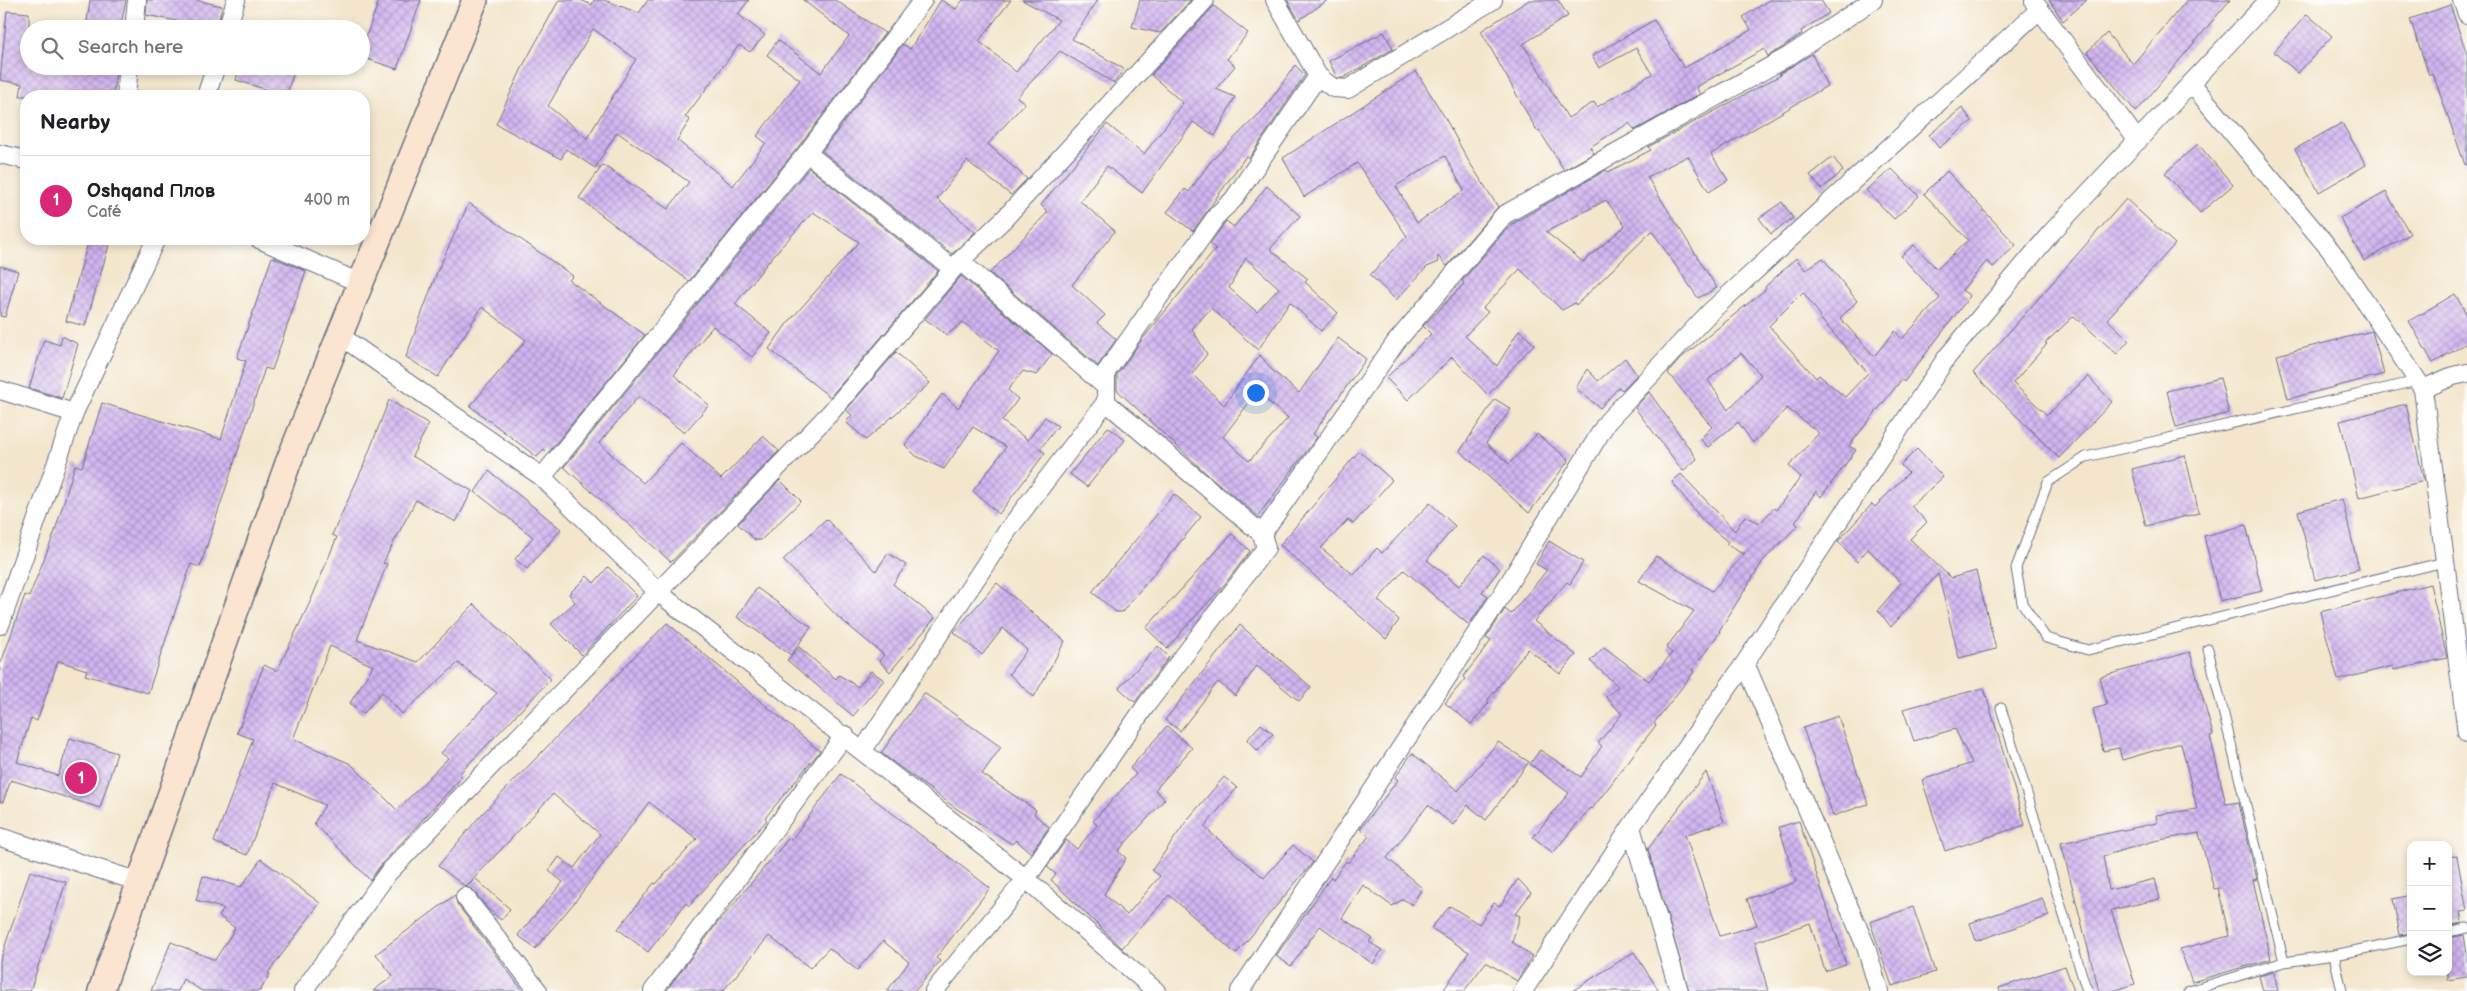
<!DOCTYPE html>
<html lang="en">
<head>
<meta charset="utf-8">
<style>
  :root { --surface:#fff; --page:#f2f2f2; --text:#202124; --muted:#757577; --line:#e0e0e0; --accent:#db2777 }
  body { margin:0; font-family:"Balsamiq Sans",sans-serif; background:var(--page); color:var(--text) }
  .controls { position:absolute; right:15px; bottom:15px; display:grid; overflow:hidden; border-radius:10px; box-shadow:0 2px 8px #0003 }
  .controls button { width:45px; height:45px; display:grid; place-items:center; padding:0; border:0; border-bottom:1px solid var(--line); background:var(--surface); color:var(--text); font:25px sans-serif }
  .you { position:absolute; left:1255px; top:392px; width:18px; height:18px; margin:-12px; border:4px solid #fff; border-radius:50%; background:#1a73e8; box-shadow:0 0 0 8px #1a73e833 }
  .badge { display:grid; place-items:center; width:32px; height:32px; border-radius:50%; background:var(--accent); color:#fff; font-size:16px; font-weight:700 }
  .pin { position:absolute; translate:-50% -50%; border:2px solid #fff; box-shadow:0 1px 5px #0006 }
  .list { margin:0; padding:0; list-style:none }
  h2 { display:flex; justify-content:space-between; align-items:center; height:65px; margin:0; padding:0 20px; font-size:21px }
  h2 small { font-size:16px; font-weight:400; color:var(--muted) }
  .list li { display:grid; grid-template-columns:32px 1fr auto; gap:15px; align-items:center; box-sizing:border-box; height:90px; padding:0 20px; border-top:1px solid var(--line) }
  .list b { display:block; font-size:19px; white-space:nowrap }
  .list p { margin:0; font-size:16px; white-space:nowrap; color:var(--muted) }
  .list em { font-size:16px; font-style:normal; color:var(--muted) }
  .icon { flex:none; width:28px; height:28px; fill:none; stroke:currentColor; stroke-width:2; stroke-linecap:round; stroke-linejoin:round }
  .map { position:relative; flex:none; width:2467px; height:991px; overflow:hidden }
  .search { position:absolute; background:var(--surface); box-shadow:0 2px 8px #0003; left:20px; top:20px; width:350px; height:55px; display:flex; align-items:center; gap:12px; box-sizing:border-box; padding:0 18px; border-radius:28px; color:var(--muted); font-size:19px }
  .panel { position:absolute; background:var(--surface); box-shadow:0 2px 8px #0003; left:20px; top:90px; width:350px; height:155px; border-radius:20px }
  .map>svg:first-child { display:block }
  .building { fill:url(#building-cross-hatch); fill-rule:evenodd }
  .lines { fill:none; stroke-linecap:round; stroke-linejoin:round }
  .lane-casing { stroke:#676f84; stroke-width:11 }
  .street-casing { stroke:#676f84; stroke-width:20 }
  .secondary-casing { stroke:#676f84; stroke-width:28 }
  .lane { stroke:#fff; stroke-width:9 }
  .street { stroke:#fff; stroke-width:18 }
  .secondary { stroke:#fce5d0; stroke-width:25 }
</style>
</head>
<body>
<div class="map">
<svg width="2467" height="991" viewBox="0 0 2467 991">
  <defs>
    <pattern id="building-cross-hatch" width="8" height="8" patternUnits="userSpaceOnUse" patternTransform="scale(1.25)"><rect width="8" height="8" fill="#d2b5f1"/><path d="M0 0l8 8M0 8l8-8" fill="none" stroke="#aa94c6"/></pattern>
  </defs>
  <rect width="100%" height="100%" fill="#fdfcf7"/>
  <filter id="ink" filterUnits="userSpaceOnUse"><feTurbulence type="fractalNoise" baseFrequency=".02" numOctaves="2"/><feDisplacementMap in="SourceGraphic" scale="10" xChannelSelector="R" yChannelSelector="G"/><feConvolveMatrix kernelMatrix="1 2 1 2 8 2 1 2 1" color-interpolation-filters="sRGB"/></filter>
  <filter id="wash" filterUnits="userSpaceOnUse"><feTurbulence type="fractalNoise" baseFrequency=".0096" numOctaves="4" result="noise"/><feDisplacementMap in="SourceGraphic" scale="20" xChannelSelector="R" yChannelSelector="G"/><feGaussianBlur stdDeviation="1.12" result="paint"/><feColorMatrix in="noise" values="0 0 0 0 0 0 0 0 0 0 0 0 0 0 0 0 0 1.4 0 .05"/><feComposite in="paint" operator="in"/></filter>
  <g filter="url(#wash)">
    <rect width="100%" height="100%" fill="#f3e6cc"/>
    <g id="blocks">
      <path class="building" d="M90,0H126L120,29H86Z
        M147,0H195L222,6L217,29L146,15Z
        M379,0H421L397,69L361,57V51Z
        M559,0H580L592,5L594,0H604L639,13L648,0H749L738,14L765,35L750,52L739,45L685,117L690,120L677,140L733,186L766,143L757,136L800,80L767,55L778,40L821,73L849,36L803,0H835L885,33L799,146L689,281L579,198L603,165L668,209L689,182L617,132L595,168L566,149L561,159L496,124L524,64ZM593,29L636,59L587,138L548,106Z
        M941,0L956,9L963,0H1011L979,41L1016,72L1059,20L1022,0H1098L1072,39L1124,69L1114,83L1060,51L1017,97L1025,103L988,144L1027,179L1011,195L967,161L937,199L975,232L952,254L822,151L903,44L910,49Z
        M1140,0H1191L1160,33L1132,27Z
        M1287,0H1328L1299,20Z
        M1529,0H1558L1568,16L1523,44L1568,118L1594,102L1597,107L1652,74L1636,48L1599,68L1592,56L1654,20L1684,68L1751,30L1743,17L1769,0H1821L1829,13L1801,31L1802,34L1783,47L1768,56L1764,49L1696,87L1700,94L1635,130L1629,123L1590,147L1594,153L1564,170L1539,130L1537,131L1481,31Z
        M2049,0H2087L2063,21Z
        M2187,0H2230L2136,112L2087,52L2107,33L2133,64Z
        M2450,5L2467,54V164L2465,165L2433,74L2429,75L2410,19Z
        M1214,6L1248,33L1227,59L1235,66L1216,89L1235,97L1215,136L1193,122L1142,193L1107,166L1080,201L1115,231L1072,285L1105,315L1097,323L1116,339L1098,366L990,273L1048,212L1041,205L1107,124L1144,154L1183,103L1151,75Z
        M7,11L29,13V66H117L113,96H20L22,84L0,80Z
        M2307,14L2332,36L2298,73L2274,52Z
        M1384,32L1393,49L1343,78H1337L1329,61Z
        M1812,54L1827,86L1711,154L1728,180L1709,192L1688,156L1647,177L1717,288L1698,298L1652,231L1576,305L1575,303L1562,310L1520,269L1483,308L1488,312L1465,336L1497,366L1519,330L1534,344L1488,395L1452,357L1408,400L1386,378L1431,334L1423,326L1464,284L1462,281L1510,225L1606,170L1608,172L1651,150L1648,147L1781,75L1779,74ZM1606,200L1625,226L1583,262L1546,232Z
        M1295,65L1305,75L1249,158L1246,156L1193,231L1167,212L1185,189L1189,192L1210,162L1265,108Z
        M240,66H296L286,96L236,80Z
        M1416,71L1444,116L1468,160L1498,207L1447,266L1438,256L1437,257L1439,262L1427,267L1396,300L1370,275L1407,236L1357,163L1304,197L1283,158ZM1445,156L1464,190L1417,223L1396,186Z
        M1962,108L1972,121L1939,148L1929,135Z
        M2342,123L2366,165L2319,192L2295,149Z
        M2198,144L2233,185L2200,213L2165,173Z
        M1833,157L1843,171L1821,189L1810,175Z
        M809,168L938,271L830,397L769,349L786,325L859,242L813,212L773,256L735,304L771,333L752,357L713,326L674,375L709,405L684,433L639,396L599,443L643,483L681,443L721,479L763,436L779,451L671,562L564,467Z
        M1892,169L1919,196L1894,219L1866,190Z
        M1947,171L2016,245L1993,267L1987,261L1962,290L1970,296L1904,382L1902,379L1849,446L1856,450L1821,497L1816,491L1795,523L1798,525L1763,561L1719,631L1720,632L1692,670L1694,672L1654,723L1656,725L1592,809L1590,808L1553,853L1533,837L1569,793L1530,764L1540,750L1581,777L1602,746L1598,743L1622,714L1606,697L1618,686L1590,661L1604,647L1649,681L1672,653L1666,648L1694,611L1639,581L1656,556L1712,591L1745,553H1741L1726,544L1728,542L1704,522L1672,482L1681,474L1735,531L1745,516L1760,523L1774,508L1776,510L1801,477L1789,466L1819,433L1787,408L1753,443L1738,422L1708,447L1700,439L1712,427L1668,373L1681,358L1766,289L1765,287L1796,258L1805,270L1823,258L1857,301L1840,318L1874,356L1895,331L1902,339L1940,298L1901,256L1914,245L1937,269L1968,240L1924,194ZM1803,292L1821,316L1819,317L1868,373L1845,397L1819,375L1816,378L1769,326ZM1741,353L1761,375L1728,410L1708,380Z
        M1267,186L1300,216L1270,249L1308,279L1305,282L1338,313L1321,331L1290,302L1258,350L1211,308L1192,329L1207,354L1192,374L1224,405L1260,355L1272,370L1299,393L1338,338L1366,359L1313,434L1317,437L1258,516L1208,475L1117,390V375L1141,341L1216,249L1210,244L1226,221L1234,227ZM1246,258L1279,288L1257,312L1229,288ZM1257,392L1288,418L1249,461L1223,437Z
        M2386,192L2410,234L2364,261L2340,218Z
        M2126,199L2175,244L2107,319L2129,340L2117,354L2074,316L2045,343L2047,344L2013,383L2047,415L2088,376L2112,402L2059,458L1973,373Z
        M1782,202L1793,218L1771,234L1759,218Z
        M469,203L573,276L569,280L645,335L548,453L544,449L537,457L470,406L526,340L482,307L438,377L406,357L437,272Z
        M89,239H111L85,326L66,321Z
        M272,257L306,271L272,370L265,368L200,567L191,564L148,693L85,675L87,670L58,661L37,721L31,718L17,762L58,776L70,738L117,753L100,808L11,780L3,802H0V666L25,595L29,597L54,534L75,465L82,467L102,403L221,439L246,361L237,358Z
        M0,266L18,271L5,317L0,316Z
        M961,276L1052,354L1037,375L1023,371L1008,390L1018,399L1002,421L1028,440L1045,417L1058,426L1040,449L1045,453L999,514L973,491L1006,447L973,427L944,469L916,456L905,445L942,394L958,408L999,351L963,322L947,335L925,319Z
        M2455,294L2467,315V343L2433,363L2409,321Z
        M2372,331L2384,374L2288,399L2277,355Z
        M62,336L78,344L62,398L29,388L44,340L60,345Z
        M896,352L930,383L866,440L846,422L852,415L846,410Z
        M1625,358L1637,375L1622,390L1619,387L1600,408L1576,388L1587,369L1598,381Z
        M2220,378L2229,413L2176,427L2167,391Z
        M1649,392L1697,459L1683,471L1635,408Z
        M1495,399L1511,409L1486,443L1509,464L1537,434L1569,460L1529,513L1460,451Z
        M389,400L429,424L412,456L472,491L456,522L416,500L383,563L387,564L357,640L418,662L474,604L551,679L459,774L462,777L380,866L370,880L314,823L325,805L275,783L247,855L214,842L253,739L237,733L264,665L277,671L311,600L337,537L332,535L363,467ZM330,646L373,666L350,703L363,714L382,692L402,714L458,663L497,693L441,753L448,758L397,810L351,764L293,739Z
        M2406,404L2424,481L2359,498L2340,421Z
        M1108,427L1125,440L1087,487L1070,474Z
        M1917,449L1943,477L1911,506L1927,522L1910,539L1951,578L1976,571L1996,649L1959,658L1938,574L1891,627L1878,610L1901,583L1868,549L1857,562L1838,541L1872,504L1875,507L1908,473L1901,465Z
        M1359,451L1392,480L1353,524L1348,520L1321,548L1354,575L1377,548L1382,553L1430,503L1455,526L1427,560L1459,586L1484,555L1500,569L1482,592L1488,596L1469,625L1404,570L1378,600L1399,620L1386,639L1280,545Z
        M2185,455L2199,513L2146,526L2132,469Z
        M489,471L561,529L527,569L515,559L533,537L475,492Z
        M780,480L801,501L761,540H755L738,524Z
        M1174,494L1201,517L1122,612H1116L1092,592Z
        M2342,499L2359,569L2315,580L2298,511Z
        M826,519L876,571L888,553L906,565L893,584L935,618L890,672L879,661L884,655L837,616L783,560Z
        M2246,525L2262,591L2220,601L2204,536Z
        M1232,534L1250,551L1224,585L1167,648L1146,628Z
        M1549,541L1583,562L1570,584L1567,582L1534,621L1576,655L1560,674L1528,649L1487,701L1489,703L1471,724L1445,703L1465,679L1463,677L1491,641L1486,638L1505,609L1511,614L1547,570L1536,564Z
        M608,567L637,596L582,655L551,624L575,602L569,594L587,576L594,583Z
        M997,583L1065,641L1034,697L1009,674L1027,650L1003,628L982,655L954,632Z
        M2430,584L2447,658L2394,670L2393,666L2338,680L2320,612Z
        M757,588L811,627L791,655L737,617Z
        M667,623L820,751L765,818L767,820L689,906L686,903L648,952L618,929L654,883L656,884L697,839L649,802L574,903L535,949L518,935L563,882L549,871L559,857L574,868L600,834L553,794L466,887L438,866L480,816Z
        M1240,625L1311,687L1299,701L1257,666L1235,696L1218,682L1180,731L1165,720Z
        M1158,646L1169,657L1135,702L1119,688Z
        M799,647L836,679L839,675L858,687L871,671L884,680L853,716L787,660Z
        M2190,652L2213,735L2210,736L2226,804L2239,802V804L2257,879L2253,880L2271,959L2192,982L2180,949L2229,936L2218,888L2214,889L2199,833L2154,841L2103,856L2109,890L2155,879L2160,899L2111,910L2135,984L2113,991H2099L2061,843L2157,823L2156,815L2197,809L2181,743L2122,760L2119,748L2103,751L2093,709L2107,705L2100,677Z
        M1984,688L2025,825L1945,851L1922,780L1972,763L1955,729L1914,741L1903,709Z
        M924,693L1001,747L982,774L1036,810L1034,814L1049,827L1031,853L1016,840L1012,844L957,809L881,753Z
        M1838,716L1868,804L1833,816L1803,728Z
        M1261,724L1273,734L1258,751L1247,740Z
        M1167,726L1192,748L1155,790L1165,799L1118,851L1126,858L1104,894L1127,915L1160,876L1152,870L1188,819L1224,777L1237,788L1204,827L1264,878L1293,845L1313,862L1236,954L1169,895L1122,948L1051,880L1056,874L1047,867L1066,840L1077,849L1097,825L1093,821L1136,774L1130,768Z
        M1498,742L1529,762L1486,820L1468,805L1453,825L1428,805L1387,858L1422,888L1412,905L1403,899L1392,906L1363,885L1342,918L1372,938L1369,942L1382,950L1373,964L1320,926L1291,966L1276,956L1331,877L1333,879L1346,861L1348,863L1369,836L1360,829L1398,780L1395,778L1412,753L1458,791Z
        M1706,772L1724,822L1685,835L1720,936L1757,925L1747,899L1796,882L1779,827L1799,821L1846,964L1825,971L1810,923L1755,942L1768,991H1689L1648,849Z
        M841,774L990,888L936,958L940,961L915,991H887L909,962L883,941L857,970L829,948L810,968L769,936L723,991H666L716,925L789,838L791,840Z
        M2457,856L2467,911L2460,912L2462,923L2448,926V857Z
        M261,859L320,903L268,973L270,974L260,991H202L183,979L178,991H151L171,942L215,960L235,928L219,916L224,909L196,900L203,876L241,887Z
        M30,871L66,882L30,991H0V961Z
        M476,879L510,909L501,920L488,909L473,890L466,887Z
        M1518,879L1531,893L1515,914L1520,916L1512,942L1532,956L1517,981L1486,962L1464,991H1443L1469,952L1431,928L1450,906L1479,924L1494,903L1500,906Z
        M455,895L457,904L523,991H373L393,976L376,954Z
        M2411,895V933L2400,935L2393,899Z
        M2042,898L2049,916L1976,941L1970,923Z
        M1913,907L1935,972L1892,986L1870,922Z
        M2464,935L2467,954V977L2448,980V938Z
        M1634,952L1659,991H1572Z
        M2065,966L2074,991H2000L1999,988Z
        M2274,972L2278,991H2263L2259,976Z"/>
    </g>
  </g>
  <g filter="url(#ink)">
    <use href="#blocks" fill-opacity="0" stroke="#676f84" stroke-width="1"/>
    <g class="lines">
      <g class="lane-casing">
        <path id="lane" d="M2417,381L2086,457L2048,482L2016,568L2022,603L2046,638L2088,650L2444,562
          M2001,708L2085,985L2088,991
          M2448,932L2467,928
          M2334,955L2342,991
          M2284,962L2334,955L2411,939
          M2189,991L2284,962L2208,649"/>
      </g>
      <g class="street-casing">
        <path id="street" d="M2462,0L2467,14
          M2034,2L2138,141
          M134,29L137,0
          M227,29L236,0
          M1318,76L1333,88L1348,89L1493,0
          M2191,83L2332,252L2423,389L2467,733
          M126,96L129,66
          M206,96L216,66
          M807,153L953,269
          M0,154L26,160
          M259,239L360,283
          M960,261L1106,387
          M339,335L542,477L659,593L1026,879L1156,991
          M2423,389L2453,376L2467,373
          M0,390L74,413L156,239
          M1106,402L1262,534
          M542,477L807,153L923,0
          M0,625L74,413
          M1745,663L1866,947L1879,991
          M863,750L1008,530L1106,402V372L1218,214L1233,200L1318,76L1275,0
          M1631,827L1679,991
          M0,837L139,882
          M465,897L538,991
          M303,991L388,873L830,413L960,261L1005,218L1205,0
          M653,991L845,735
          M934,991L1026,879L1147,704L1266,548L1262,534L1396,342L1504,215L1789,56L1873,0
          M1240,991L1501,596L1607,422L1709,313L2039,10
          M1523,991L1631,827L1745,663L1947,357L2050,234L2269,0"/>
      </g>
      <g class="secondary-casing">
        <path id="secondary" d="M101,991L288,463L475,0"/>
      </g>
      <use href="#lane" class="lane"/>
      <use href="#street" class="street"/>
      <use href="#secondary" class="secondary"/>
    </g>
  </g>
</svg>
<div class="controls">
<button>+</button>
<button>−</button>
<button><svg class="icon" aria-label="layers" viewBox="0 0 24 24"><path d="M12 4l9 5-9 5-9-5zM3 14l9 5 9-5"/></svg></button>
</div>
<div class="you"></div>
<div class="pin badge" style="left:81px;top:778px">1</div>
<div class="search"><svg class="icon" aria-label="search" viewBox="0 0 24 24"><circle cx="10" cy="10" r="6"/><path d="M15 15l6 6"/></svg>Search here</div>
<section class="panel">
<h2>Nearby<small></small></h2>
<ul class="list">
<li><span class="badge">1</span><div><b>Oshqand Плов</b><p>Café</p></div><em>400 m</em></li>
</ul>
</section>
</div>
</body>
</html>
